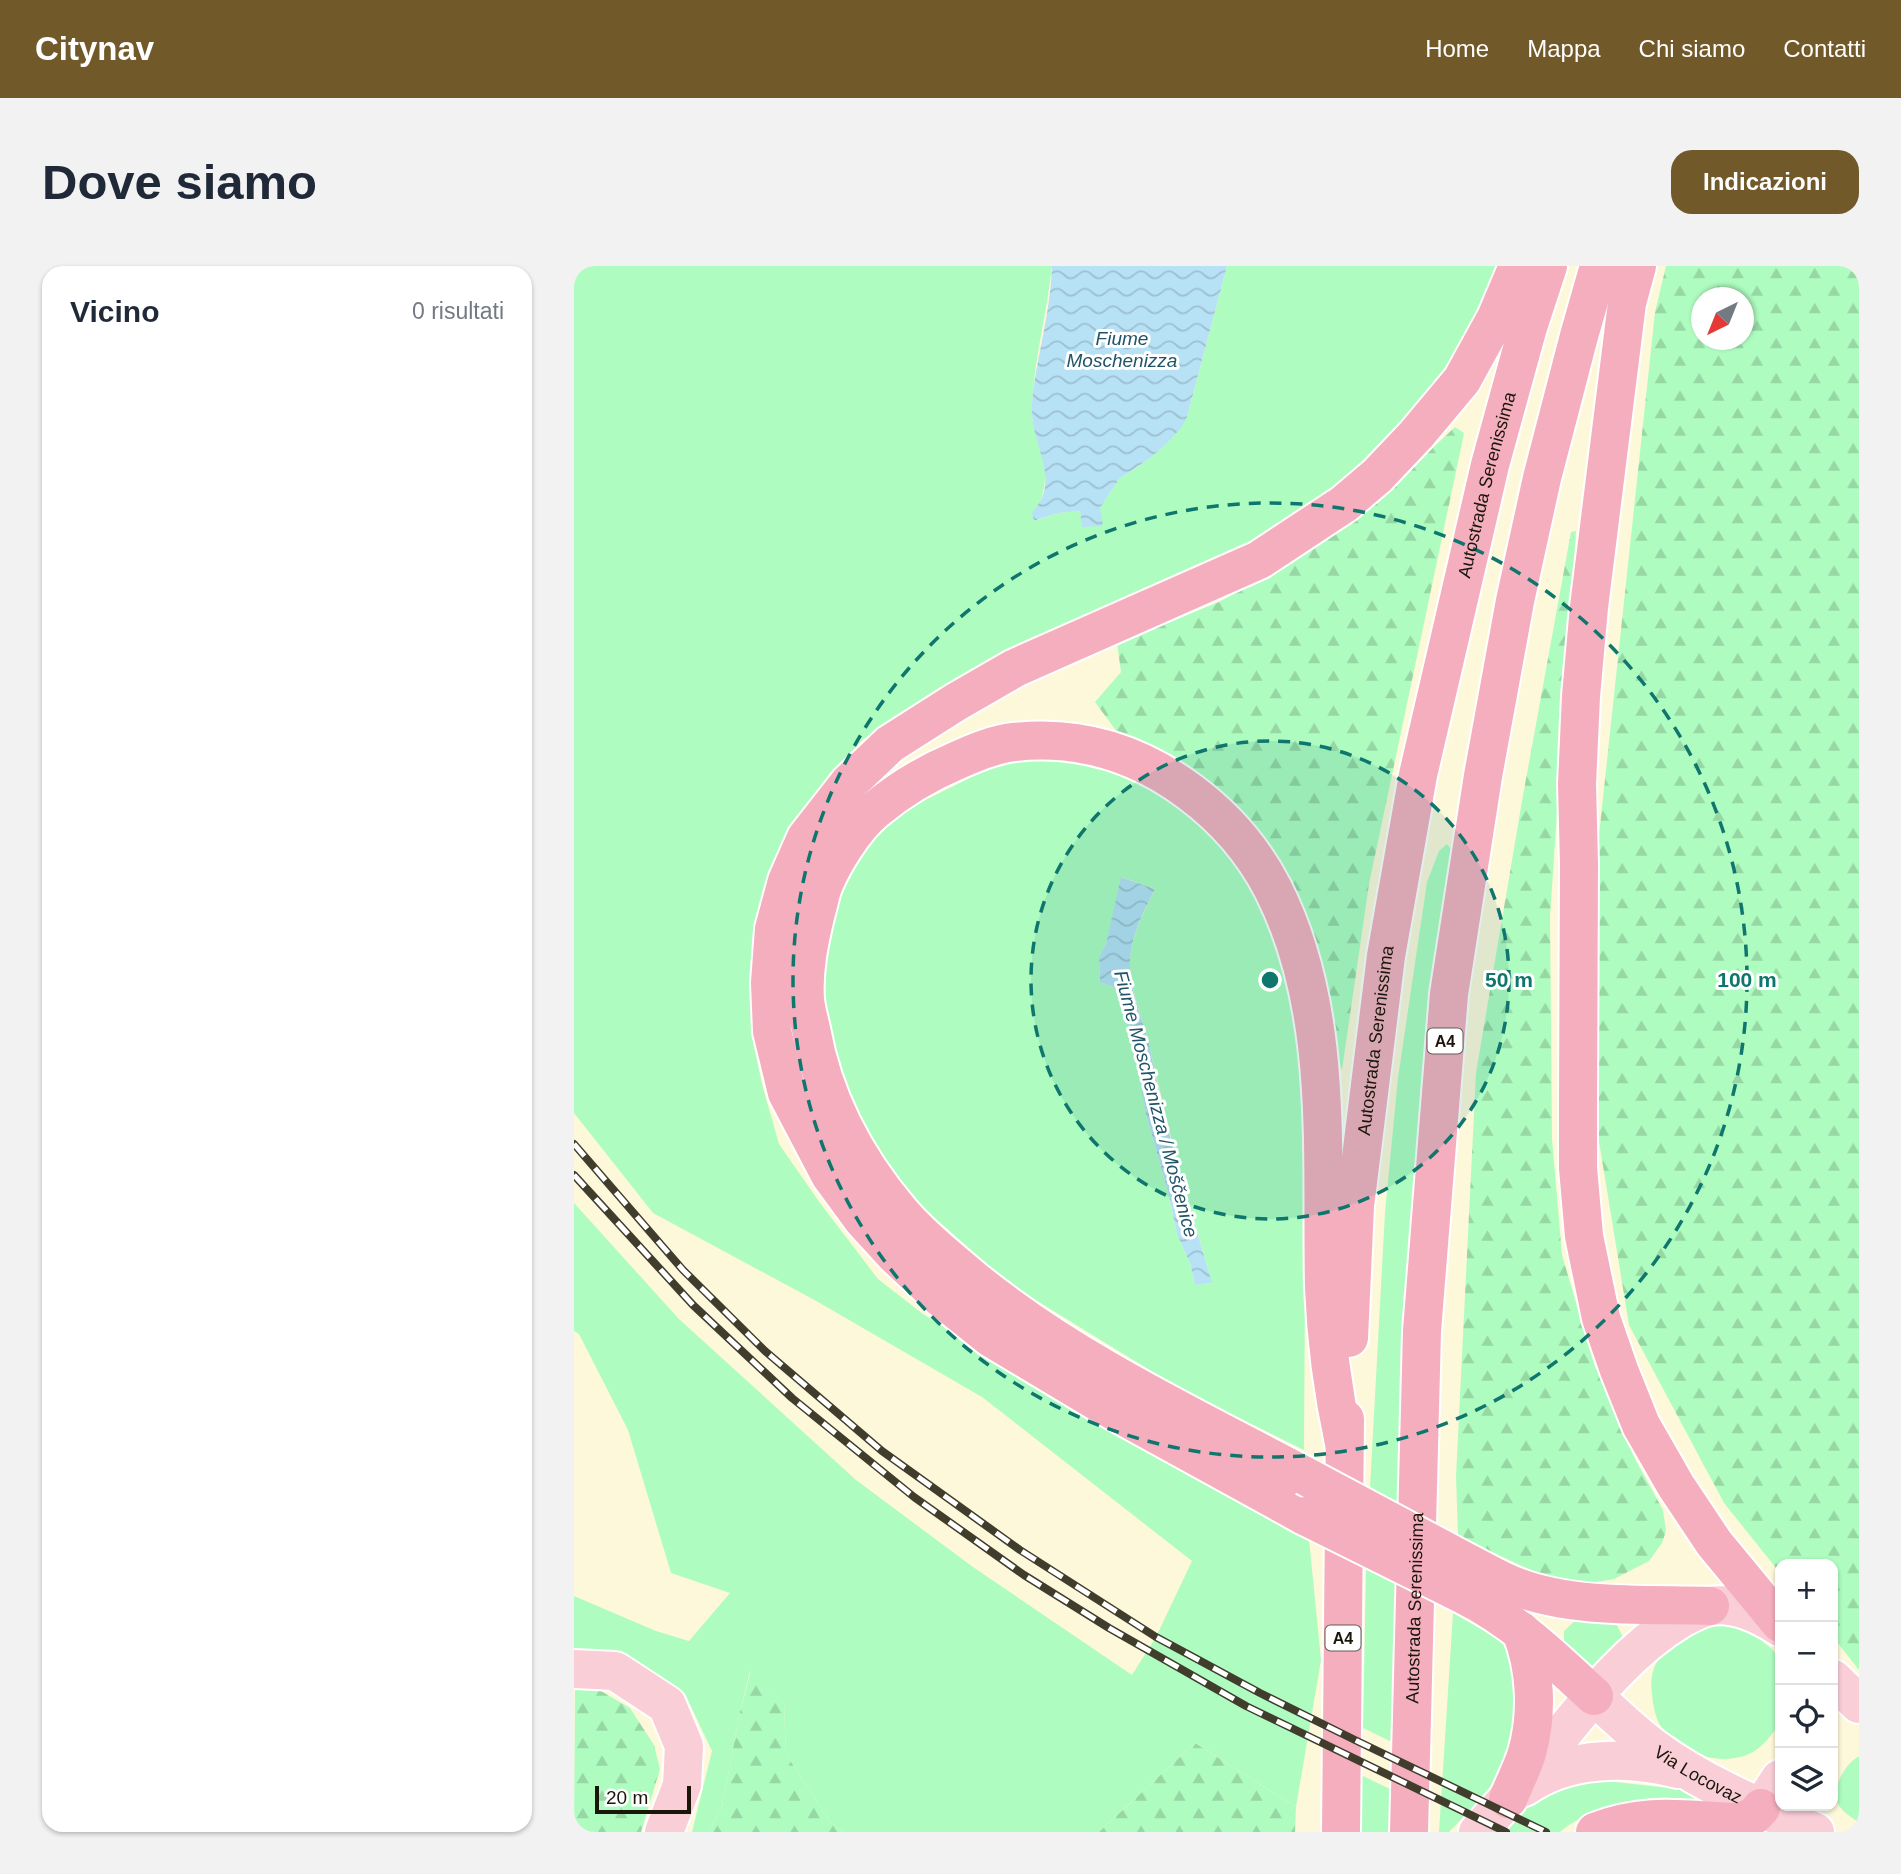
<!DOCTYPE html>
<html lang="it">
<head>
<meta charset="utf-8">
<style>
  :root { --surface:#fff; --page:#f2f2f3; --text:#1f2937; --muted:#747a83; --line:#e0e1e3; --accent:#72592a }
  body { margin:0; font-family:Arial,sans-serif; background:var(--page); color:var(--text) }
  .controls { position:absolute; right:21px; bottom:21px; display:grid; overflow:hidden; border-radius:14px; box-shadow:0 2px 5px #0004 }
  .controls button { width:63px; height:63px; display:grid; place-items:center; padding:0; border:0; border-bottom:2px solid var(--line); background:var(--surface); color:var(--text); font:35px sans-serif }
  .compass { position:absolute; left:1117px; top:21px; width:63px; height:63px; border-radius:50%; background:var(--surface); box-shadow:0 2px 5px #0004; rotate:223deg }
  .scale { position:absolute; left:21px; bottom:18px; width:96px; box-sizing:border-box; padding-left:7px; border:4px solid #1a170a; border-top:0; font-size:19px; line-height:24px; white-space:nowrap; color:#1a170a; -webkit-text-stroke:5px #fff; paint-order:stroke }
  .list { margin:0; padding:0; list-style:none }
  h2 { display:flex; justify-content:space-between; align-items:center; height:91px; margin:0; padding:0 28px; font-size:30px }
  h2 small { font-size:23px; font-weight:400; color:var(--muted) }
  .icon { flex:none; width:38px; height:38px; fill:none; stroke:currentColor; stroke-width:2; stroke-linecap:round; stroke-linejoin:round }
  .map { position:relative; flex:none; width:1285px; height:1566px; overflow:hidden; border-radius:21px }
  header { display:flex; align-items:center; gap:42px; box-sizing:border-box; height:98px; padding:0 35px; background:var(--accent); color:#fff }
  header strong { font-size:33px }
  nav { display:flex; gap:38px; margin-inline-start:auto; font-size:24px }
  .intro { display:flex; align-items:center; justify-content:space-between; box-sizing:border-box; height:168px; padding:0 42px }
  h1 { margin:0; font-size:49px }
  .button { padding:18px 32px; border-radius:21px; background:var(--accent); color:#fff; font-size:24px; font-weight:700 }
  main { display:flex; gap:42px; padding:0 42px }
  aside { flex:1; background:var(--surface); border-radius:21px; box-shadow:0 2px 5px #0004 }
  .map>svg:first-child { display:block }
  .grass { fill:#affcc1; fill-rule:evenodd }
  .forest { fill:url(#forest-firs); fill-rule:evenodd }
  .water { fill:url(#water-waves) }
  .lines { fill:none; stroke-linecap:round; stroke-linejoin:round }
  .primary-casing { stroke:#fff; stroke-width:42 }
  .highway-casing { stroke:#fff; stroke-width:42 }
  .primary { stroke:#f9ced7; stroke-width:38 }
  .highway { stroke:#f5aebd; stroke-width:38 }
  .rail-casing { stroke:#403d2d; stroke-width:8 }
  .rail { stroke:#fff; stroke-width:5; stroke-dasharray:16; stroke-linecap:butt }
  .highway-bridge-casing { stroke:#fff; stroke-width:42; stroke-linecap:butt }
  .highway-bridge { stroke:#f5aebd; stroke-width:38 }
  .ring { fill:none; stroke:#0f766e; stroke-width:3.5; stroke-dasharray:12 9 }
  .labels { text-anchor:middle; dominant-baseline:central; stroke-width:6; stroke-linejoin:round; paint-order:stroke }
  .shield { fill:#fff; stroke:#5f5d54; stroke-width:2 }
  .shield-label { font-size:16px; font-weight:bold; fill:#1a170a }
  .street-label { font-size:18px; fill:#1a170a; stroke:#fff }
  .water-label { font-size:19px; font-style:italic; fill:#215469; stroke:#fff }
  .centre { fill:#0f766e; stroke:#fff; stroke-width:3.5 }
  .ring-label { font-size:21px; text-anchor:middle; font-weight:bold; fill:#0f766e; stroke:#fff; stroke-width:6; stroke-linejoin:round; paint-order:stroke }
</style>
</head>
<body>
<header>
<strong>Citynav</strong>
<nav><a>Home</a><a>Mappa</a><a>Chi siamo</a><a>Contatti</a></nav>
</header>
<div class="intro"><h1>Dove siamo</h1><a class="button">Indicazioni</a></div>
<main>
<aside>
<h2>Vicino<small>0 risultati</small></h2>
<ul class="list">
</ul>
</aside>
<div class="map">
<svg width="1285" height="1566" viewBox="0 0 1285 1566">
  <defs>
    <pattern id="forest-firs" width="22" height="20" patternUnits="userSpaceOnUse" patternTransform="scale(1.75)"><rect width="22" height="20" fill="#affcc1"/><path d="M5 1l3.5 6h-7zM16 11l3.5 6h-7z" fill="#96d7a4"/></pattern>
    <pattern id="water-waves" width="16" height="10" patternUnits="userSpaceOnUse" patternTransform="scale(1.75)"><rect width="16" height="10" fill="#b7e1f5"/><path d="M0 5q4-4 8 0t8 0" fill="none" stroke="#9dc0d1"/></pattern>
  </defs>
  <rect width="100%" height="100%" fill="#fef8db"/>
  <path class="grass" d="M0,0H478C473,47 459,98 458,145C458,167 470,186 471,208C472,224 464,240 461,255L484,247L506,245L509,261L526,242L545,213L575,193L590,180L613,151L653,0H923L884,88L836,151L787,201L747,233L703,262L599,317L370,421L288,474L225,549L198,611L181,705L177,767L189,822L205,878L246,937L304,1013L349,1048L399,1079L735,1273L747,1394L722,1541L621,1477L525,1566H269L256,1556L212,1488L210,1437L176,1405L166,1446L148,1540L135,1566H118L138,1485L111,1428L51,1388L0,1384V1330L82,1365L115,1375L156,1327L97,1307L54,1164L5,1068L0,1065V937L105,1053L282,1214L399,1301L558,1409L582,1371L618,1295L408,1131L244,1036L79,947L0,847Z
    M467,493L521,498L567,514L615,548L643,574L665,600L693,652L719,732L732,846L730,1184L608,1124L434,1017L335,929L306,890L267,816L252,752L250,716L256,659L275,607L299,575L331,544L420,500ZM548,611L581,623C569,648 556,672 556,699C557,728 570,755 576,783C589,835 600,888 615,939C622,965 632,991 637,1017L621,1019L616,997L603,968L594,926L572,848L564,795L549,734L544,723L526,716L525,691L532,678Z
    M873,578L878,584L853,777L835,971L823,1236L796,1222L811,946L824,812L853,616L865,585Z
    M792,1303L825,1320L826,1480L789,1462Z
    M879,1347L924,1373L934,1383L946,1443L942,1471L922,1518L875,1566H865Z
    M1003,1353L1041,1355L1048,1369V1379L1020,1402H1012L990,1380V1365Z
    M1142,1358L1157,1360L1183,1371L1198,1383L1206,1394V1456C1199,1468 1189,1481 1177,1487C1147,1502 1103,1487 1086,1459C1081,1450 1079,1439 1078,1428C1076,1413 1078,1401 1088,1388C1093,1382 1099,1371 1106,1368C1116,1363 1131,1361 1142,1358Z
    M1285,1490V1557C1278,1551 1268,1546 1264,1538C1257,1522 1271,1498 1285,1490Z
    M785,1508L824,1527V1566H787Z
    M1032,1515L1105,1523L1138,1532L1137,1540C1123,1538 1108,1534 1094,1532C1063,1530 1008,1546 986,1566H930L955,1538L997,1516Z"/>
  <path class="forest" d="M1092,0H1285V1404L1259,1371V1298H1206V1307L1150,1237L1055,1059L1021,851L1023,588L1081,46ZM1128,32H1170V74H1128Z
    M881,161L890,167L888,177L795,618L768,804L763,790L755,728L734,662L546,470L521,436L547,406L543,377L645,336L735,284L780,251L830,209Z
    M1002,265L976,650L978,873L988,989L1020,1098L1060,1191L1089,1244L1092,1265L1088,1277L1075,1295L1040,1313L1004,1319L967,1309L884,1270L882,1210L902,807L948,535L997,266Z
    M177,1404L210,1437L212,1488L256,1556L269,1566H135L148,1540L166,1446Z
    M1,1422L27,1425L56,1442L80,1479L86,1503L67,1566H0Z
    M621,1477L722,1541L721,1566H525Z"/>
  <path class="water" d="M478,0H653L613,151L607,162L590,180L575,193L545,213L526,242L529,260L508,261L506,245L484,247L460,255L458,246C487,217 460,182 458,149C457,133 460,117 463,101C469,68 477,34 478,0Z
    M547,611L581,623C569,647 556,671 556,699C556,728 570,755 576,783C581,805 585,828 591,851C605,907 622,961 638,1017L621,1019L616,997L603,968L594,926L572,848L558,770L544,723L526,716L525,691L532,678Z"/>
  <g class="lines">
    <g class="primary-casing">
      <g id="primary">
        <path d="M0,1403L41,1405L93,1439L110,1480L108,1519L90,1566"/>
        <path d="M1259,1413L1285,1438"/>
        <path id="s1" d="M1020,1430C1040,1448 1059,1467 1081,1483C1129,1518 1187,1542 1241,1566"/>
        <path d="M950,1521C994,1490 1054,1490 1104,1503"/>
        <path d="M1187,1542L1206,1513"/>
        <path d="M904,1566C927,1541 949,1515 971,1489C1011,1440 1051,1386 1106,1353C1115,1348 1126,1342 1136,1340C1161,1336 1185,1348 1206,1361"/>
      </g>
    </g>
    <g class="highway-casing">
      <g id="highway">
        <path d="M1063,0L1053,37L1015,341L1007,430L1003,518L1005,599L1004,836V902L1010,970L1027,1052L1045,1104L1067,1159L1102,1220L1140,1277L1206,1357"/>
        <path id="s2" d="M775,1072L781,940L812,690L844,509L916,199L954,61L974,0"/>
        <path d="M731,1210C618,1150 500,1095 400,1014C375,993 349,972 327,947C282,894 249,832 237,763C235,754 232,744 231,734C229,704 235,675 242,646C245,637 246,627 250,618C260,594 281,561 300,545C326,523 353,507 384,494C402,486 421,478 440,476C506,469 564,487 616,526C651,552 679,584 699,623C761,745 747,888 750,1021C752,1074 759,1126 770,1177"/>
        <path d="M731,1250L524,1136L417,1072L367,1032L321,989L289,954L256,909L213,827L198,765L196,717L200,663L213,615L232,572L275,517L316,478L382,436L441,402L685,294L770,238L803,210L842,169L888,114L922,52L944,0"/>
        <path d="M894,1297C910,1305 926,1315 943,1321C1000,1343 1075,1338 1136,1340"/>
        <path d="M890,1329C940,1354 979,1392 1020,1430"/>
        <path d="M934,1533C940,1518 948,1503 953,1487C964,1448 962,1403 947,1365"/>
        <path d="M767,1566L771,1153"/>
        <path id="s3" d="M835,1566L848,1065L875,728L909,510L941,335L968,212L1005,70L1025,0"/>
        <path d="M1021,1566C1071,1546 1110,1554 1161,1556C1174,1554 1179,1552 1187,1542"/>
      </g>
    </g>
    <use href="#primary" class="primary"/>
    <use href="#highway" class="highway"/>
    <g class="rail-casing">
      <path id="rail" d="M0,878L109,1004L191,1085L308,1185L446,1284L582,1371L686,1427L783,1475L972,1566
        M0,909L119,1039L218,1132L340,1231L450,1309L535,1362L672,1440L932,1566"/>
    </g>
    <use href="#rail" class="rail"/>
    <g class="highway-bridge-casing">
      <path id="highway-bridge" d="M731,1210L894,1297
        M731,1250L890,1329"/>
    </g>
    <use href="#highway-bridge" class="highway-bridge"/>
  </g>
  <circle cx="696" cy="714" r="239" fill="#0f766e" fill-opacity=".12"/>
  <g class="ring">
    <circle cx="696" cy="714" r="239"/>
    <circle cx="696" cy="714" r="477"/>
  </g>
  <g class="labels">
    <g class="shield">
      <rect x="853.5" y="762.5" width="35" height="25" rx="5"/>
      <rect x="751.5" y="1359.5" width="35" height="25" rx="5"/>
    </g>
    <g class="shield-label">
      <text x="871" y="775">A4</text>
      <text x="769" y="1372">A4</text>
    </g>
    <g class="street-label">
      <text stroke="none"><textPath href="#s2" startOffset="866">Autostrada Serenissima</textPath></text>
      <text stroke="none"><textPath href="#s2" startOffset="299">Autostrada Serenissima</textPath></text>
      <text stroke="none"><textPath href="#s3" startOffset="224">Autostrada Serenissima</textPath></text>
      <text stroke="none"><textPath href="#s1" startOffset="131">Via Locovaz</textPath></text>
    </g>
    <g class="water-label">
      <text x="548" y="72">Fiume<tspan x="548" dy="22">Moschenizza</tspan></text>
      <text transform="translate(582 838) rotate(75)">Fiume Moschenizza / Moščenice</text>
    </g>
  </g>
  <circle cx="696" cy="714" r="10" class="centre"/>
  <g class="ring-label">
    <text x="935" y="721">50 m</text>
    <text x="1173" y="721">100 m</text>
  </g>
</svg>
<div class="controls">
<button>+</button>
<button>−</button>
<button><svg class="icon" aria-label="locate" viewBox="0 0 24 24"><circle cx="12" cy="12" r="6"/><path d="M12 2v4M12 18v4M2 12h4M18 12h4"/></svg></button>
<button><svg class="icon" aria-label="layers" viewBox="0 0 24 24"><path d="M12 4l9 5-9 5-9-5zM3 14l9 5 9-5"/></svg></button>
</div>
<svg class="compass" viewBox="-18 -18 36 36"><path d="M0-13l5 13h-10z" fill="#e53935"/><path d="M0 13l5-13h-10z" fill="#747a83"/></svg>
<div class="scale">20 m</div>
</div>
</main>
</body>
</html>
